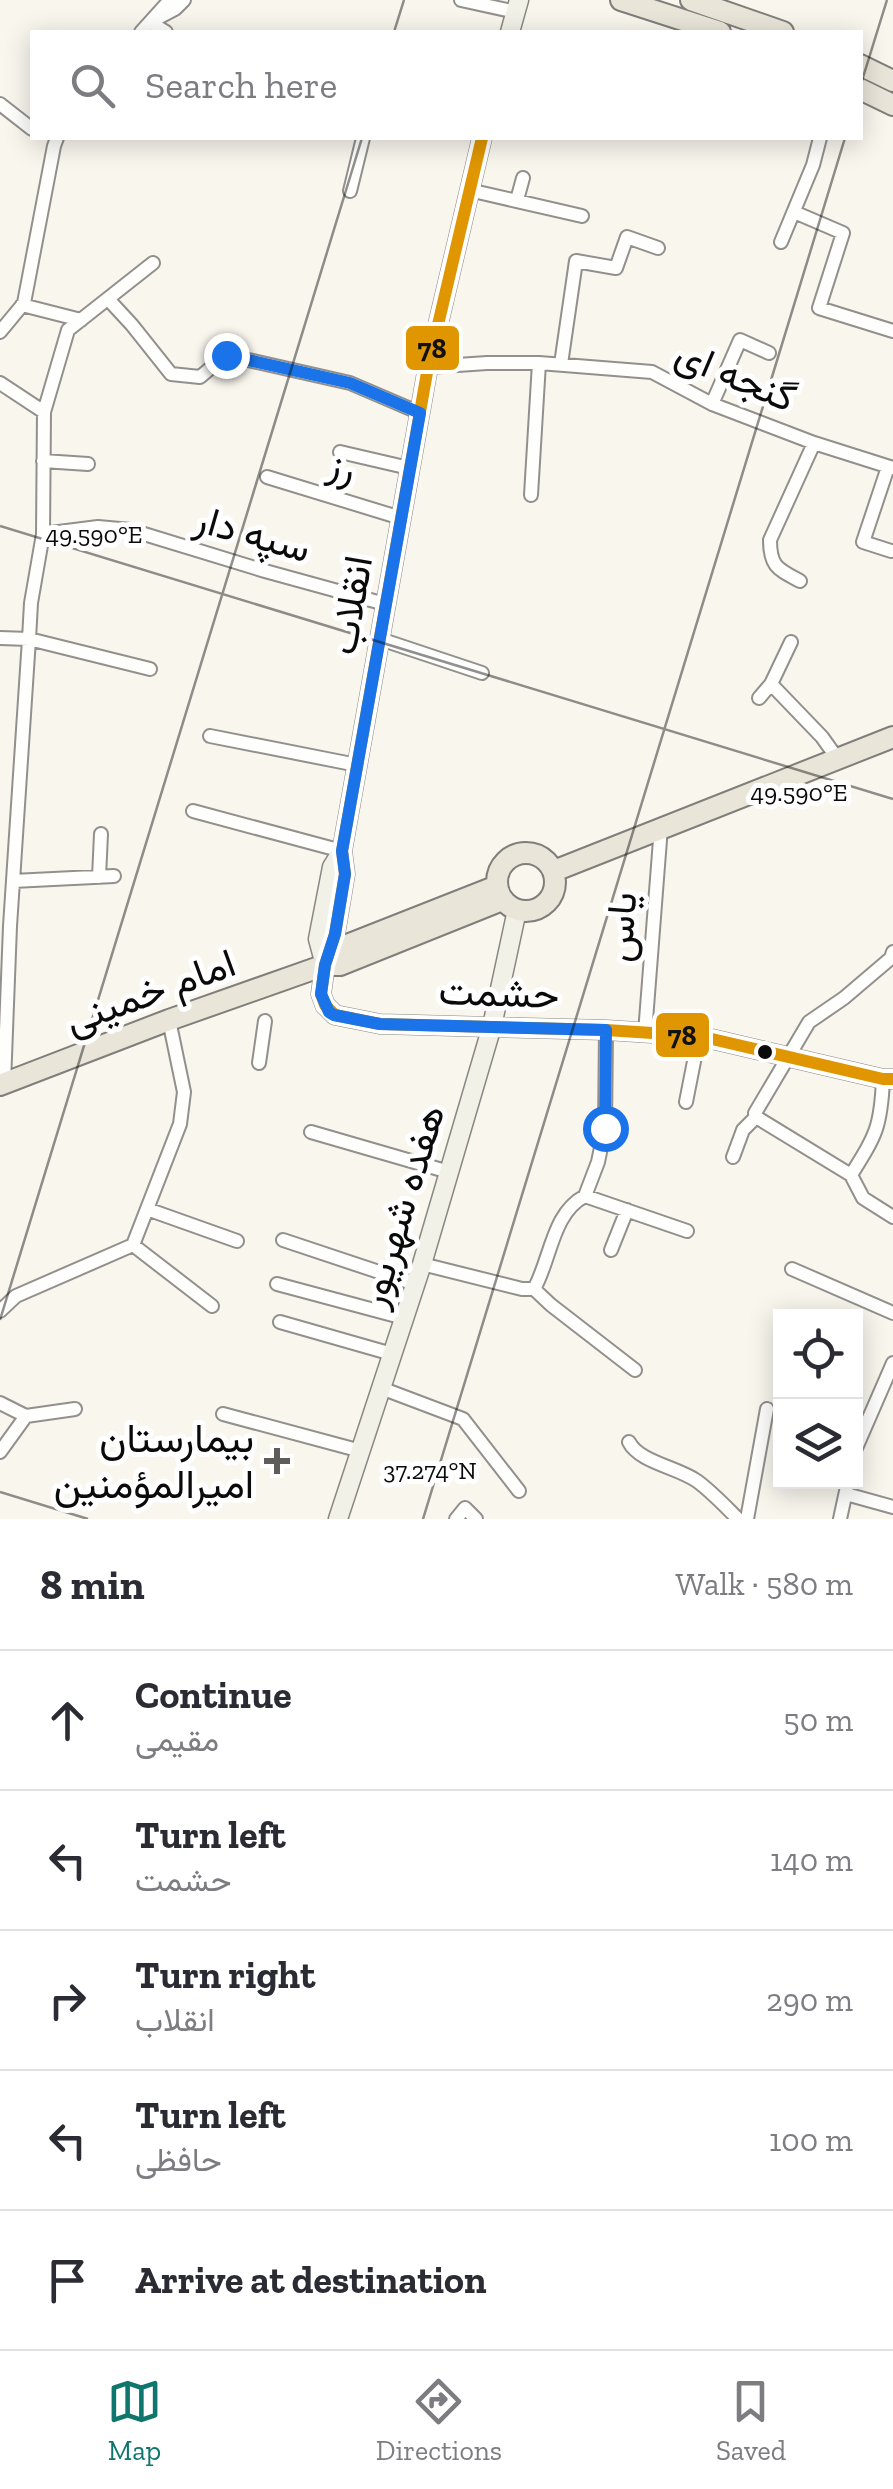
<!DOCTYPE html>
<html lang="en">
<head>
<meta charset="utf-8">
<style>
  :root { --surface:#fff; --page:#f7f7f7; --text:#2b2b33; --muted:#7c7c81; --line:#e1e1e2; --accent:#0f766e }
  body { margin:0; font-family:"Zilla Slab",Vazirmatn,serif; background:var(--page); color:var(--text) }
  .controls { position:absolute; right:30px; bottom:30px; display:grid; overflow:hidden; border-radius:0px; box-shadow:0 5px 25px #0003 }
  .controls button { width:90px; height:90px; display:grid; place-items:center; padding:0; border:0; border-bottom:2px solid var(--line); background:var(--surface); color:var(--text); font:50px sans-serif }
  .stop { position:absolute; width:30px; height:30px; margin:-22px; border:8px solid #1a73e8; border-radius:50%; background:#fff }
  .stop.end { background:#1a73e8; border-color:#fff; box-shadow:0 2px 10px #0008 }
  .list { margin:0; padding:0; list-style:none }
  h2 { display:flex; justify-content:space-between; align-items:center; height:130px; margin:0; padding:0 40px; font-size:42px }
  h2 small { font-size:32px; font-weight:400; color:var(--muted) }
  .list li { display:grid; grid-template-columns:65px 1fr auto; gap:30px; align-items:center; box-sizing:border-box; height:140px; padding:0 40px; border-top:2px solid var(--line) }
  .list b { display:block; font-size:38px; white-space:nowrap }
  .list p { margin:0; font-size:32px; white-space:nowrap; color:var(--muted) }
  .list em { font-size:32px; font-style:normal; color:var(--muted) }
  .icon { flex:none; width:55px; height:55px; fill:none; stroke:currentColor; stroke-width:2; stroke-linecap:round; stroke-linejoin:round }
  .map { position:relative; flex:none; width:893px; height:1519px; overflow:hidden }
  .search { position:absolute; background:var(--surface); box-shadow:0 5px 25px #0003; left:30px; right:30px; top:30px; height:110px; display:flex; align-items:center; gap:25px; box-sizing:border-box; padding:0 35px; border-radius:0px; color:var(--muted); font-size:38px }
  .sheet { height:830px; background:var(--surface) }
  nav { display:flex; justify-content:space-around; align-items:center; box-sizing:border-box; height:140px; border-top:2px solid var(--line); background:var(--surface); font-size:28px; color:var(--muted) }
  nav a { display:grid; justify-items:center; gap:5px }
  nav .on { color:var(--accent) }
  .map>svg:first-child { display:block }
  .lines { fill:none; stroke-linecap:round; stroke-linejoin:round }
  .street-casing { stroke:#92908d; stroke-width:16 }
  .secondary-casing { stroke:#888783; stroke-width:21 }
  .primary-casing { stroke:#7f7e7a; stroke-width:24 }
  .street { stroke:#fefefc; stroke-width:12 }
  .secondary { stroke:#f2f1e8; stroke-width:18 }
  .primary { stroke:#eae5d9; stroke-width:20 }
  .bus-1-casing { stroke:#fff; stroke-width:20 }
  .bus-1 { stroke:#df9601; stroke-width:12 }
  .route { stroke:#1a73e8; stroke-width:12 }
  .ticks { fill:none; stroke:#0a0a0a; stroke-width:2.5; stroke-opacity:0.45 }
  .bus-dot { fill:#0a0a0a; stroke:#fff; stroke-width:4 }
  .poi-dot { fill:#5e5d5a; stroke:#fff; stroke-width:4 }
  .labels { text-anchor:middle; dominant-baseline:central; stroke-width:10; stroke-linejoin:round; paint-order:stroke }
  .street-label { font-size:40px; fill:#0a0a0a; stroke:#fff }
  .poi-label { font-size:40px; fill:#0a0a0a; stroke:#fff; text-anchor:end }
  .ticks-label { font-size:25px; text-anchor:middle; fill:#0a0a0a; stroke:#fff; stroke-width:10; stroke-linejoin:round; paint-order:stroke }
  .line-badge { stroke:#fff; stroke-width:4 }
  .pale-badge-label { font-size:28px; text-anchor:middle; font-weight:bold; fill:#111 }
</style>
</head>
<body>
<div class="map">
<svg width="893" height="1519" viewBox="0 0 893 1519">
  <rect width="100%" height="100%" fill="#f9f6ee"/>
  <g class="lines">
    <g class="street-casing">
      <path id="street" d="M461,0L516,12
        M156,19L175,9L184,0
        M150,22L166,32
        M141,32L170,0
        M0,104L32,129
        M469,190L582,216
        M350,191L363,138
        M517,200L523,178
        M794,212L843,233L819,308L893,331
        M781,242L813,165L820,138
        M108,299L132,325L171,374L200,377L226,355L350,383L420,413
        M22,305L81,320
        M0,332L24,303L54,146L57,138
        M561,364L576,261L616,268L627,237L658,248
        M428,367L487,363H539L652,372L712,404L814,443L893,468
        M0,383L44,412L43,534L31,603L29,639L10,926L4,1083
        M712,404L740,340L769,353
        M44,412L68,330L153,263
        M340,452L409,468
        M43,461L88,464
        M888,467L863,542L891,551
        M267,477L401,518
        M531,495L539,363
        M43,534L98,527L131,530L265,571L385,604
        M800,581C778,569 770,567 770,540L814,443
        M0,638L29,639L150,669
        M380,639L482,673
        M771,684L822,737L837,758
        M759,698L771,684L791,642
        M210,736L357,765
        M193,811L342,851
        M99,877L101,834
        M13,881L114,876
        M645,1033L661,827
        M259,1063L265,1021
        M686,1102L699,1036
        M756,1117L851,1175
        M311,1132L449,1172
        M733,1157L743,1130L756,1117L755,1113L809,1022L844,998L891,958L893,952
        M851,1175C876,1135 881,1127 883,1079
        M851,1175L863,1198L893,1217
        M585,1196L687,1231
        M147,1209L237,1241
        M283,1240L415,1284
        M133,1245L212,1306
        M611,1250L627,1210
        M422,1264L522,1289H534L551,1305L635,1370
        M792,1269L893,1313
        M277,1284L404,1318
        M534,1289C551,1259 552,1213 585,1196L598,1162L605,1128L606,1030
        M0,1311L16,1296L133,1245L180,1124L184,1092L169,1020
        M280,1322L392,1354
        M381,1388L463,1419L519,1491
        M0,1403L26,1416
        M223,1414L361,1451
        M26,1416L75,1409
        M629,1442C639,1462 677,1467 697,1481C712,1492 725,1506 738,1519
        M856,1448L893,1363
        M0,1452L26,1416
        M846,1494L893,1507
        M456,1519L465,1508L476,1519
        M747,1519L767,1409
        M840,1519L848,1482"/>
    </g>
    <g class="secondary-casing">
      <path id="secondary" d="M510,32L519,0
        M482,138L428,367L342,851L345,874L335,934L325,965L321,994L325,1005L335,1015L380,1024L606,1030L699,1036L883,1079H893
        M325,965L318,939L332,867L342,851
        M338,1519L422,1264L492,1026L517,910"/>
    </g>
    <g class="primary-casing">
      <path id="primary" d="M621,0L720,32
        M691,0L783,32
        M860,65L893,81
        M860,89L893,105
        M497 882a29 29 0 1 1 58 0a29 29 0 1 1-58 0Z
        M554,871L893,737
        M325,965L337,949L497,886
        M0,1085L169,1020L325,965H340L502,900"/>
    </g>
    <use href="#street" class="street"/>
    <use href="#secondary" class="secondary"/>
    <use href="#primary" class="primary"/>
    <g class="bus-1-casing">
      <path id="bus-1" d="M482,138L428,367L342,851L345,874L335,934L325,965L321,994L325,1005L335,1015L380,1024L606,1030L699,1036L883,1079H893"/>
    </g>
    <use href="#bus-1" class="bus-1"/>
  </g>
  <g class="lines">
    <path class="route" d="M226,355L350,383L420,413L342,851L345,874L335,934L325,965L321,994L329,1012L334,1015L380,1024L606,1030L605,1128"/>
  </g>
  <path class="ticks" d="M394,32L404,0M860,87L887,0M0,526L893,799M0,1320L362,138M0,1492L88,1519M423,1519L845,138"/>
  <circle class="bus-dot" cx="765" cy="1052" r="9"/>
  <path class="poi-dot" d="M272 1446h10v10h10v10h-10v10h-10v-10h-10v-10h10z"/>
  <g class="labels">
    <g class="street-label">
      <text transform="translate(736 375) rotate(23)">گنجه ای</text>
      <text transform="translate(343 466) rotate(17)">رز</text>
      <text transform="translate(253 533) rotate(16)">سپه دار</text>
      <text transform="translate(350 605) rotate(-80)">انقلاب</text>
      <text transform="translate(620 927) rotate(-86)">یاس</text>
      <text transform="translate(150 991) rotate(-20)">امام خمینی</text>
      <text transform="translate(499 992) rotate(2)">حشمت</text>
      <text transform="translate(401 1206) rotate(-73)">هفده شهریور</text>
    </g>
    <g class="poi-label">
      <text x="254" y="1438">بیمارستان<tspan x="254" dy="46">امیرالمؤمنین</tspan></text>
    </g>
  </g>
  <g class="ticks-label">
    <text x="94" y="543">49.590°E</text>
    <text x="799" y="801">49.590°E</text>
    <text x="430" y="1479">37.274°N</text>
  </g>
  <g class="line-badge">
    <rect x="404" y="324" width="57" height="48" rx="10" fill="#df9601"/>
    <rect x="654" y="1011" width="57" height="48" rx="10" fill="#df9601"/>
  </g>
  <g class="pale-badge-label">
    <text x="432" y="358">78</text>
    <text x="682" y="1045">78</text>
  </g>
</svg>
<div class="controls">
<button><svg class="icon" aria-label="locate" viewBox="0 0 24 24"><circle cx="12" cy="12" r="6"/><path d="M12 2v4M12 18v4M2 12h4M18 12h4"/></svg></button>
<button><svg class="icon" aria-label="layers" viewBox="0 0 24 24"><path d="M12 4l9 5-9 5-9-5zM3 14l9 5 9-5"/></svg></button>
</div>
<div class="stop" style="left:605px;top:1128px"></div>
<div class="stop end" style="left:226px;top:355px"></div>
<div class="search"><svg class="icon" aria-label="search" viewBox="0 0 24 24"><circle cx="10" cy="10" r="6"/><path d="M15 15l6 6"/></svg>Search here</div>
</div>
<section class="sheet">
<h2>8 min<small>Walk · 580 m</small></h2>
<ul class="list">
<li><svg class="icon" aria-label="ahead" viewBox="0 0 24 24"><path d="M12 20V5M6 11l6-6 6 6"/></svg><div><b>Continue</b><p>مقیمی</p></div><em>50 m</em></li>
<li><svg class="icon" aria-label="left" viewBox="0 0 24 24"><path d="M17 20v-9H6M10 6l-5 5 5 5"/></svg><div><b>Turn left</b><p>حشمت</p></div><em>140 m</em></li>
<li><svg class="icon" aria-label="right" viewBox="0 0 24 24"><path d="M7 20v-9h11M14 6l5 5-5 5"/></svg><div><b>Turn right</b><p>انقلاب</p></div><em>290 m</em></li>
<li><svg class="icon" aria-label="left" viewBox="0 0 24 24"><path d="M17 20v-9H6M10 6l-5 5 5 5"/></svg><div><b>Turn left</b><p>حافظی</p></div><em>100 m</em></li>
<li><svg class="icon" aria-label="arrive" viewBox="0 0 24 24"><path d="M6 21V4h12l-3 4 3 4H6"/></svg><div><b>Arrive at destination</b></div></li>
</ul>
</section>
<nav>
<a class="on"><svg class="icon" aria-label="map" viewBox="0 0 24 24"><path d="M3 6l6-2 6 2 6-2v14l-6 2-6-2-6 2zM9 4v14M15 6v14"/></svg>Map</a>
<a><svg class="icon" aria-label="directions" viewBox="0 0 24 24"><path d="M12 3l9 9-9 9-9-9zM9 14v-3h6M13 9l2 2-2 2"/></svg>Directions</a>
<a><svg class="icon" aria-label="saved" viewBox="0 0 24 24"><path d="M7 4h10v16l-5-4-5 4z"/></svg>Saved</a>
</nav>
</body>
</html>
